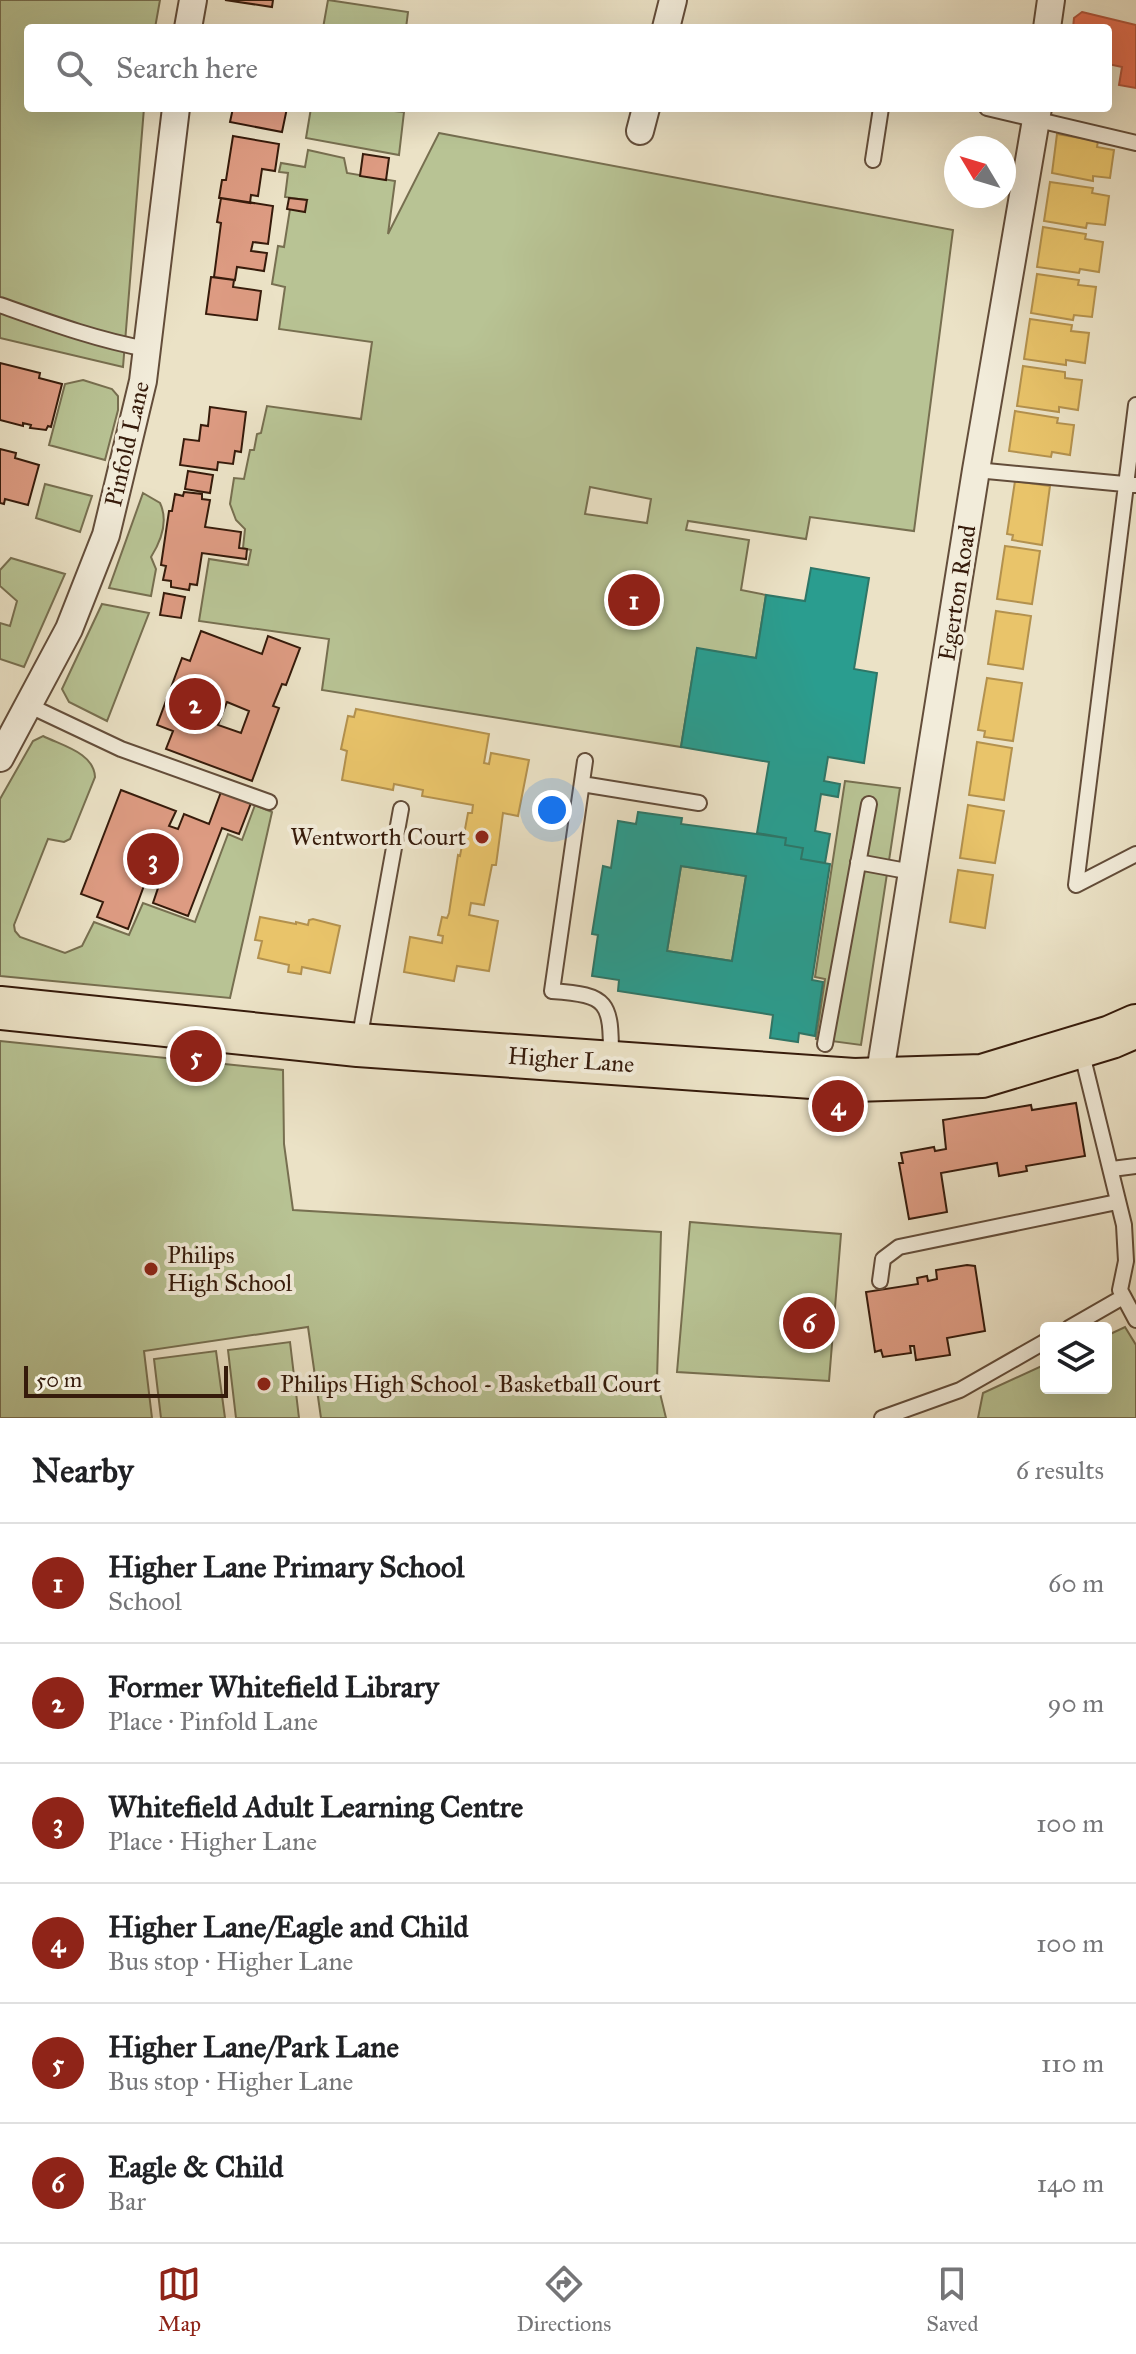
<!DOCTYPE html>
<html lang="en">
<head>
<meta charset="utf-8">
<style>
  :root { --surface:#fff; --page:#f2f2f2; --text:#202124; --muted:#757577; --line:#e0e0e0; --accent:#8f2418 }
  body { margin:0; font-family:"IM FELL Great Primer",serif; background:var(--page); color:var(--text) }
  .controls { position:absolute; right:24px; bottom:24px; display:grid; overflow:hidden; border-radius:8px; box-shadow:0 8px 32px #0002 }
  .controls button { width:72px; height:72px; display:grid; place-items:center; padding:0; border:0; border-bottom:2px solid var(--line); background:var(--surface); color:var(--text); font:40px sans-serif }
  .compass { position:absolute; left:944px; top:136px; width:72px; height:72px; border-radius:50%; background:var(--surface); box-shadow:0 8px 32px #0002; rotate:308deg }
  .scale { position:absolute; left:24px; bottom:20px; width:204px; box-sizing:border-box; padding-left:8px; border:4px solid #361b0b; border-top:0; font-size:22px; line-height:28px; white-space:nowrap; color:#361b0b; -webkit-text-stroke:6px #f2ecda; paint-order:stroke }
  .you { position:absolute; left:552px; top:810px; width:28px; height:28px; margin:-20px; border:6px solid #fff; border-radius:50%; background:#1a73e8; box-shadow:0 0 0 12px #1a73e833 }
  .badge { display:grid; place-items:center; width:52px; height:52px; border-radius:50%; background:var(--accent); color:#fff; font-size:26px; font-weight:700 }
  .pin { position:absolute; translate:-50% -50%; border:4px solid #fff; box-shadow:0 2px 8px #0006 }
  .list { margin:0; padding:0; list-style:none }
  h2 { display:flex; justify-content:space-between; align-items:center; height:104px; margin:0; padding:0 32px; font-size:34px }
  h2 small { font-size:26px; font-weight:400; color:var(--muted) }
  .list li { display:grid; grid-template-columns:52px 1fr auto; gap:24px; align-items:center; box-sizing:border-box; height:120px; padding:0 32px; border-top:2px solid var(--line) }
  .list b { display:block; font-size:30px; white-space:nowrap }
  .list p { margin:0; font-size:26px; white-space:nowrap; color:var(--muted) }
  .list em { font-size:26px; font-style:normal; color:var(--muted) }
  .icon { flex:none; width:44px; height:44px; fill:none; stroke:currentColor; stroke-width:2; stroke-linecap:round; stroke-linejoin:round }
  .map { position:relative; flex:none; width:1136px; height:1418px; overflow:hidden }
  .search { position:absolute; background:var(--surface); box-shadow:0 8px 32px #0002; left:24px; right:24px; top:24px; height:88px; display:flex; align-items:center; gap:20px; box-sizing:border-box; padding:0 28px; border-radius:8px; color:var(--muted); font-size:30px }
  .sheet { height:824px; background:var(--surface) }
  nav { display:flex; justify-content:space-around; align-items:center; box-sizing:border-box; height:112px; border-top:2px solid var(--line); background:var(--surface); font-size:22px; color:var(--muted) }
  nav a { display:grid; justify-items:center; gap:4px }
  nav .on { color:var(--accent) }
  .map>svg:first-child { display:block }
  .green { fill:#b8c394; stroke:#776f50; stroke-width:2; fill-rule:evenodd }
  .homes { fill:#e9c46a; stroke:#b3914e; stroke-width:2 }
  .shops { fill:#e76f51; stroke:#b2563c; stroke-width:2 }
  .schools { fill:#2a9d8f; stroke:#2e7667; stroke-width:2; fill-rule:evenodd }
  .building { fill:#dd9b82; stroke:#361b0b; stroke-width:2; fill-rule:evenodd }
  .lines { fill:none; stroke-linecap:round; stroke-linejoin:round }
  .service-casing { stroke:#634d3a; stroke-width:18 }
  .minor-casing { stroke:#634d3a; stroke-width:30 }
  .primary-casing { stroke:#361b0b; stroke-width:46 }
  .service { stroke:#f2ecda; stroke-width:14 }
  .minor { stroke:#f2ecda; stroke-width:26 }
  .primary { stroke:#ebe2c6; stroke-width:42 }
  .poi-dot { fill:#8f2418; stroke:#f2ecda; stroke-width:3 }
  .labels { text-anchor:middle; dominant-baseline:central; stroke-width:8; stroke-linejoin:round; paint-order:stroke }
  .street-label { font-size:24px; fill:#361b0b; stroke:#f2ecda }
  .poi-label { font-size:24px; fill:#361b0b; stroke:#f2ecda; text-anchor:start }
</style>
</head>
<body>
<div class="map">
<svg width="1136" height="1418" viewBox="0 0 1136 1418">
  <rect width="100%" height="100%" fill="#ebe2c6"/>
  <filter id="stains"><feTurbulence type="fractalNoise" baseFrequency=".0025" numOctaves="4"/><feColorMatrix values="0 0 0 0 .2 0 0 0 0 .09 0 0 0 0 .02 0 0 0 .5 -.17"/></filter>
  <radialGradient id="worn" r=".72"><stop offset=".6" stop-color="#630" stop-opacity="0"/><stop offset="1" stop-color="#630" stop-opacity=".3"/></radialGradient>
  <path class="green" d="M0,0H160L155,28H28V108H144L123,367L0,338Z
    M328,0L408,12L406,28H323Z
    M311,108H395V111L404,112L399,155L306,138Z
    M439,133L953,230L914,531L810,517L806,539L688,521L686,530L749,540L741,590L766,595L756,658L697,649L681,747L322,690L329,639L199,621L209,559L248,565L251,550L243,548L245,529L236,520L230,504L234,478L244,479L250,450H254L257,434L261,433L267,406L361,419L372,342L279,329L285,287L272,284L278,246L284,247L290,209L306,200L285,197L288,173L279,172L281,163L305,167L308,150L344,158L347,173L395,181L388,234ZM590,487L651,499L647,523L585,514Z
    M83,380L112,389L118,396V410L105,460L49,445L65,384Z
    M45,484L92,496L80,532L36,518Z
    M143,493L160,503C169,522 161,541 151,557L156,569L151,596L109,588Z
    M11,558L65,574L24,667L0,659V623L10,626L17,601L0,586V570Z
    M102,604L149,613L107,721L69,702L62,689Z
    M43,736C63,746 94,753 95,777L70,839L64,842L48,839L14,925L15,931L20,937L65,953L82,946L94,922L129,935L143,903L195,922L228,834L242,840L255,805L272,812L230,998L0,976V799L33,741Z
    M845,781L900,788L861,1045L816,1039L825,979L815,977Z
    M681,866L746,876L732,961L667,951Z
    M0,1041L283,1070L284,1144L293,1210L661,1232L657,1381L666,1418H321L308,1327L144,1351L152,1418H0Z
    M690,1222L841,1234L829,1381L677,1372Z
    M1125,1327L1136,1345V1418H978L983,1393L1046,1364V1388H1106V1336Z
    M290,1342L299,1418H236L228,1350Z
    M216,1351L225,1418H161L154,1359Z"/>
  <path class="homes" d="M1057,134L1098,141L1097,147L1114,150L1110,178L1093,176V181L1052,173Z
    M1050,182L1093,188L1092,193L1109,196L1105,225L1087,223L1086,228L1044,221Z
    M1043,227L1086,234L1085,239L1103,242L1099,272L1080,269L1079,273L1037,267Z
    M1037,274L1079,280L1078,285L1096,287L1092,317L1074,315L1073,320L1031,313Z
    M1030,319L1072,325L1071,331L1089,333L1085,363L1066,360V365L1024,359Z
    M1023,366L1065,372V378L1082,380L1078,410L1059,407V412L1017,406Z
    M1015,411L1058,418L1057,423L1074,425L1070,455L1052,452L1051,457L1009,451Z
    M1015,481L1050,486L1042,545L1012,540L1013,535L1007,534Z
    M1005,546L1040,551L1032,604L997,599Z
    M996,611L1031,616L1023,669L988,664Z
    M987,678L1022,683L1013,741L984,737L985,731L978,730Z
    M356,709L489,734L484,763L489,764L491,753L529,760L518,816L503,813L496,865H492L484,905L471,903L469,915L498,921L489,971L457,966L454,981L404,972L410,937L442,943L443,936L438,935L442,917L447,918L449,913L458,855L460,856L468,813H472L473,805L422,796L423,790L394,784L393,790L342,780L347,751L341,749L348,716L354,717Z
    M977,742L1012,748L1004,800L969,795Z
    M968,805L1004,811L995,863L960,858Z
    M958,870L993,875L985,928L950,922Z
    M260,917L296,924V922L308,925L309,920L313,919L340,926L330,973L302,967L301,974L288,972L289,965L258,958L262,941L255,940Z"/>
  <path class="shops" d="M1082,12L1136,25V88L1119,85L1122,67L1108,64V28H1073L1074,18Z"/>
  <path class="schools" d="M811,568L869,578L854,669L877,673L864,763L828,757L824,781L840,784L838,797L821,794L815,831L830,834L825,863L801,859L803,848L785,845L786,838L757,833L769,762L681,747L697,648L756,658L766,595L805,601Z
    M638,812L682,818L681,824L786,838L785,845L803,848L801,859L830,864L812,980L823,982L815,1036L799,1033L798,1042L770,1038L773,1015L618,991L619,980L592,976L598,935L592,934L603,866L611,868L618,821L636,824ZM681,866L746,876L732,961L667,951Z"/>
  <path class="building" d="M225,0H273L272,7Z
    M233,108H287L282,132L230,122Z
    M233,136L279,144L275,171L262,169L258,196L251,195L250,203L219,198L222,180H226Z
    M363,154L389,158L386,180L360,176Z
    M221,198L273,206L268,244L253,242L251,251L267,253L264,271L237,267L235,280L214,277L221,223L217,222Z
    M289,198L307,200L305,212L287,209Z
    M211,277L234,280L233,287L261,291L257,320L206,314Z
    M0,363L40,373L39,378L62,384L51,427L48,426L46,430L30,428L31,425L23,423V426L0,420Z
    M210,407L246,412L241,452L235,451L233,464L218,462L217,470L180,465L184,439L199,441L201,425L208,426Z
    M0,449L16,453L15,458L39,465L28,505L5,499L4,504L0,503Z
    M188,471L213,475L210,493L185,489Z
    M184,492L202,494V499L210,500L205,527L241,532L239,548L247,549L246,559L202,553L197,585L190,584L189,590L171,587V581L163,580L166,566L161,565L169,511H172L175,494L183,496Z
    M164,593L185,597L181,618L160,615Z
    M201,631L262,654L268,636L300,648L286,685L282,684L273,706L279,708L252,781L166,749L173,731L157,725L182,658L190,661ZM227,702L249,711L241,733L218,725Z
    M121,790L176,811L169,826L178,829L184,814L209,824L221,792L251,803L239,834L222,828L188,916L153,903L158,888L145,883L128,929L97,917L103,902L81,894Z
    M1076,1103L1085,1156L1026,1166L1027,1171L999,1176L997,1163L941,1173L947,1212L909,1219L899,1163H903L901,1153L934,1147L935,1151L946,1149L943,1120L1031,1105L1032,1110Z
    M967,1265L975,1266L985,1331L947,1338L950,1355L916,1360L914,1346H910L911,1353L883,1357L881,1350L875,1352L866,1292L918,1284L917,1278L927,1276L928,1281L937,1279L936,1270Z"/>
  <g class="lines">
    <g class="service-casing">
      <path id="service" d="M987,108L1136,143
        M873,160L881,108
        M0,305C48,322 97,340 147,349
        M1136,405L1076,885L1136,854
        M976,470L1135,485
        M30,706L121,749L269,802
        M585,761L552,991C609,995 611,1002 611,1058
        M582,784L699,803
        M858,862L912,872
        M359,1041L401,809
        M825,1044L869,804
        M1081,1050L1124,1225L1126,1261L1120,1290L1136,1320
        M1112,1169L1136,1166
        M880,1281L883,1259L899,1247L1117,1202
        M1069,1328L1123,1297
        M882,1418L960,1390L1046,1341"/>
    </g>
    <g class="minor-casing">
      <path id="minor" d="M188,28L193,0
        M666,28L673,0
        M1047,28L1051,0
        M640,131L646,108
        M0,758L69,629L106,535L143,381L176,108
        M879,1079L976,470L1038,108"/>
    </g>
    <g class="primary-casing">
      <path id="primary" d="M0,1008L358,1045L854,1080L982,1076L1111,1037L1136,1026"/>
    </g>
    <use href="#service" class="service"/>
    <use href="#minor" class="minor"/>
    <use href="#primary" class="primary"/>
  </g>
  <g class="poi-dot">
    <circle cx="482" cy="837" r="8"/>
    <circle cx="151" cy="1269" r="8"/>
    <circle cx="264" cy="1384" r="8"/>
  </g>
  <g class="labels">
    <g class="street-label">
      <text transform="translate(127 444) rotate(-77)">Pinfold Lane</text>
      <text transform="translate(957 593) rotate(-81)">Egerton Road</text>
      <text transform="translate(571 1060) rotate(4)">Higher Lane</text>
    </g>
    <g class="poi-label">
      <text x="466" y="837" text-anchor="end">Wentworth Court</text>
      <text x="167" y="1255">Philips<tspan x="167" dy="28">High School</tspan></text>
      <text x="280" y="1384">Philips High School - Basketball Court</text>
    </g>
  </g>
  <rect width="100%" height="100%" filter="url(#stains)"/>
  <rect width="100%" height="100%" fill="url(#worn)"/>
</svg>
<div class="controls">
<button><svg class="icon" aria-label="layers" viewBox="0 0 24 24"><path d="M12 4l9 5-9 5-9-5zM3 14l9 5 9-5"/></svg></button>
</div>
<svg class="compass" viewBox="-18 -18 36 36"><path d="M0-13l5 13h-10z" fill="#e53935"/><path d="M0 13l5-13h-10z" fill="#757577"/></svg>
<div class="scale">50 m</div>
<div class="you"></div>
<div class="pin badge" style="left:634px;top:600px">1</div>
<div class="pin badge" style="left:195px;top:704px">2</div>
<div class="pin badge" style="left:153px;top:859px">3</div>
<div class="pin badge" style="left:838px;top:1106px">4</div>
<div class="pin badge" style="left:196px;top:1056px">5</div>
<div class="pin badge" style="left:809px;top:1323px">6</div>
<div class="search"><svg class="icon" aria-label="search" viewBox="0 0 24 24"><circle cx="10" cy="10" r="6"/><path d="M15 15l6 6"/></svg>Search here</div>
</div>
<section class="sheet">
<h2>Nearby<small>6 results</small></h2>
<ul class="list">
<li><span class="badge">1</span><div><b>Higher Lane Primary School</b><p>School</p></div><em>60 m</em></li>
<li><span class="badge">2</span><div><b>Former Whitefield Library</b><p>Place · Pinfold Lane</p></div><em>90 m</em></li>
<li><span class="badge">3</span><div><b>Whitefield Adult Learning Centre</b><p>Place · Higher Lane</p></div><em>100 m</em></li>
<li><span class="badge">4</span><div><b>Higher Lane/Eagle and Child</b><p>Bus stop · Higher Lane</p></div><em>100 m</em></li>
<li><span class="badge">5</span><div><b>Higher Lane/Park Lane</b><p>Bus stop · Higher Lane</p></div><em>110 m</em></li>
<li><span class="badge">6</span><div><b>Eagle &amp; Child</b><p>Bar</p></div><em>140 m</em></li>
</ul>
</section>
<nav>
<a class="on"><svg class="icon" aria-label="map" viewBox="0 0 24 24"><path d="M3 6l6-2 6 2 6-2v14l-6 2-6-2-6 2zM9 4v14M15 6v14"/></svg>Map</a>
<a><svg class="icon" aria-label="directions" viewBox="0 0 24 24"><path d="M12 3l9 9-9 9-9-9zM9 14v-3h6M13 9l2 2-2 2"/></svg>Directions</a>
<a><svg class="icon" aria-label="saved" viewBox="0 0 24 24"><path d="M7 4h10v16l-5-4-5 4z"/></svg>Saved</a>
</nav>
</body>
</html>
